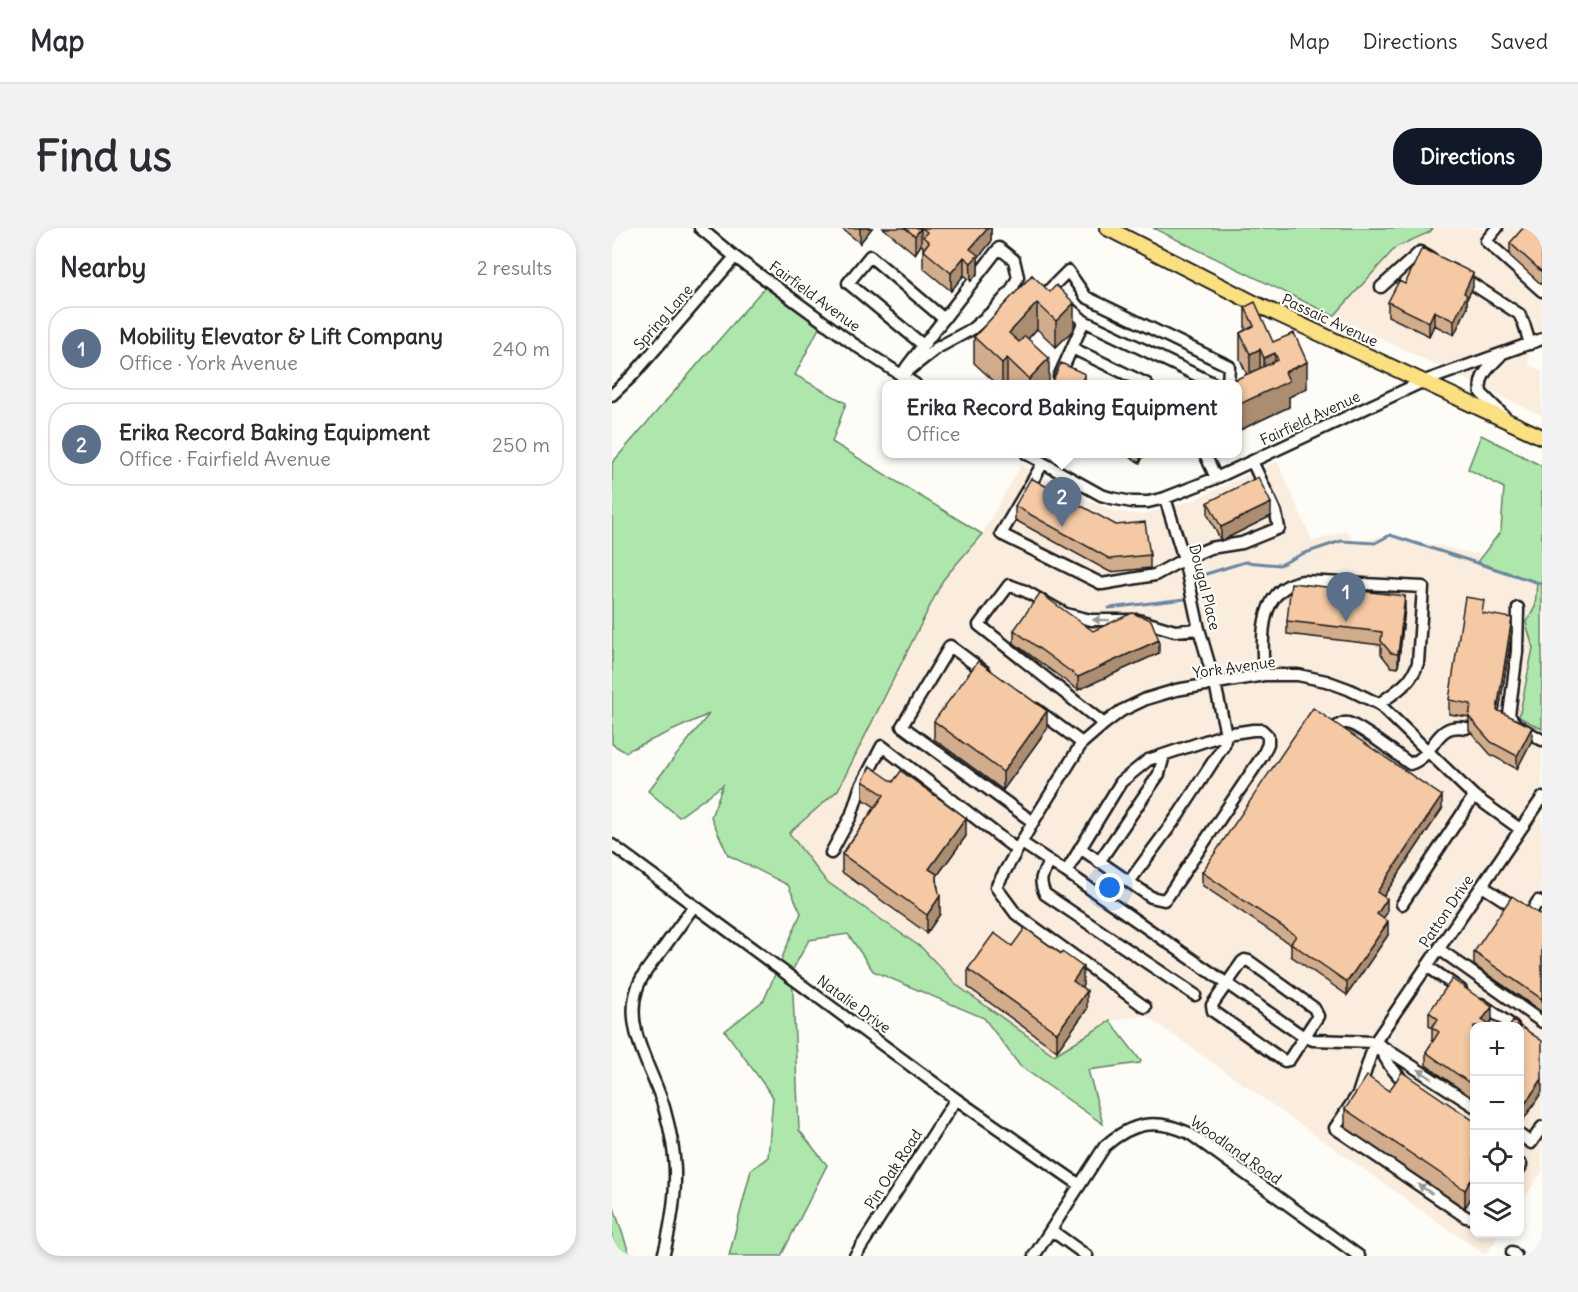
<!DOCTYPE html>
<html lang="en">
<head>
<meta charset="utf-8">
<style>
  :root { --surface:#fff; --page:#f2f2f3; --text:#2b2b33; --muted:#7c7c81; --line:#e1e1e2; --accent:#111827 }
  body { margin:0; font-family:Delius,sans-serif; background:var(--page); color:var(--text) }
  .controls { position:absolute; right:18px; bottom:18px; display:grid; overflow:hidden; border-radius:12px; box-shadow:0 3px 9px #0003 }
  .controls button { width:54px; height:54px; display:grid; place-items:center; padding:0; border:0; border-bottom:2px solid var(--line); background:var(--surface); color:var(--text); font:30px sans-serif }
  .you { position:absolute; left:498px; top:660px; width:21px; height:21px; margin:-15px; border:4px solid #fff; border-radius:50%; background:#1a73e8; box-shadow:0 0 0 9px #1a73e833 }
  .badge { display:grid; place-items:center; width:39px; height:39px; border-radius:50%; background:var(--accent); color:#fff; font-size:20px; font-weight:700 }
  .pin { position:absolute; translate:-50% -50px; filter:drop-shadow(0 2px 3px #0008) }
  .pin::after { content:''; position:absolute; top:32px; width:21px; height:18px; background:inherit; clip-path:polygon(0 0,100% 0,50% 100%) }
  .popup { position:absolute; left:270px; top:152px; width:360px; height:78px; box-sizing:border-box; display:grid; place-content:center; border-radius:12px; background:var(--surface); filter:drop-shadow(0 2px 4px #0005); font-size:20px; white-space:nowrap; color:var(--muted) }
  .popup b { font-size:22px; color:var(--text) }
  .popup::after { content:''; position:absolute; left:50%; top:100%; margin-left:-12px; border:12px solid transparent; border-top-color:var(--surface) }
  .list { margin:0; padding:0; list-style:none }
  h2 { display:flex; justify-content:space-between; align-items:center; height:78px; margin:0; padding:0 24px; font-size:26px }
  h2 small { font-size:20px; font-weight:400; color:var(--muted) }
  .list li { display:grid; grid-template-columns:39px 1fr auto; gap:18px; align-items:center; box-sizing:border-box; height:84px; margin:0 12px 12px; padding:0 12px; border:2px solid var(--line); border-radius:24px }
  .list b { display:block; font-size:22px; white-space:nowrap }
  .list p { margin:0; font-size:20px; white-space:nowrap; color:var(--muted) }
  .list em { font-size:20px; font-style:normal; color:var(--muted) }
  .icon { flex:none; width:33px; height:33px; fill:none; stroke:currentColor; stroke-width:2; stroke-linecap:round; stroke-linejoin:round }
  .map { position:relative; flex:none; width:930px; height:1028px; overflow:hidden; border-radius:24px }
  header { display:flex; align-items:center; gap:36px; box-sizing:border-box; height:84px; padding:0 30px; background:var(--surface); border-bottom:2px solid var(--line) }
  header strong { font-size:28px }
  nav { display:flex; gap:33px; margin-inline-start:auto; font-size:21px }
  .intro { display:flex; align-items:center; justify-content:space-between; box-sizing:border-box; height:144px; padding:0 36px }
  h1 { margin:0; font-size:42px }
  .button { padding:15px 27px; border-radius:24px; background:var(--accent); color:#fff; font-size:21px; font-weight:700 }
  main { display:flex; gap:36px; padding:0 36px }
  aside { flex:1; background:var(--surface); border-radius:24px; box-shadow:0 3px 9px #0003 }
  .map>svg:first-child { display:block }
  .built { fill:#faedde }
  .green { fill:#ade7ac; stroke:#648264; stroke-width:1.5 }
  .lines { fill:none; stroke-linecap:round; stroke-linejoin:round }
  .stream { stroke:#6987a1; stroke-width:3 }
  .minor-casing { stroke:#1c1c1c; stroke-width:15 }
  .major-casing { stroke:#1c1c1c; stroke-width:18 }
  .minor { stroke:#fdfcf7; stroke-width:10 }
  .major { stroke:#fbe080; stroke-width:14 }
  .wall { fill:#d2ad8c; stroke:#1c1c1c; stroke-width:1.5 }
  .shaded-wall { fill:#ab8d72; stroke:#1c1c1c; stroke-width:1.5 }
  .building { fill:#f4c9a3; stroke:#1c1c1c; stroke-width:1.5 }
  .oneway { fill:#989794 }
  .labels { text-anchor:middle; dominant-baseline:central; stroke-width:4.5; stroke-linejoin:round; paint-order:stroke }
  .street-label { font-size:15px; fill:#1c1c1c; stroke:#fdfcf7 }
</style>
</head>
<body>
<header>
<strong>Map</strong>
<nav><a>Map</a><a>Directions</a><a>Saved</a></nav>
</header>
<div class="intro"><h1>Find us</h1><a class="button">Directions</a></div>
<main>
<aside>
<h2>Nearby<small>2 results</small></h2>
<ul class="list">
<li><span class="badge" style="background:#5c6f8a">1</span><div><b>Mobility Elevator &amp; Lift Company</b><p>Office · York Avenue</p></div><em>240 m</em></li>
<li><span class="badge" style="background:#5c6f8a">2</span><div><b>Erika Record Baking Equipment</b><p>Office · Fairfield Avenue</p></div><em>250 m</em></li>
</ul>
</aside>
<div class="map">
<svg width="930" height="1028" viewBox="0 0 930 1028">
  <rect width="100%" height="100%" fill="#fdfcf7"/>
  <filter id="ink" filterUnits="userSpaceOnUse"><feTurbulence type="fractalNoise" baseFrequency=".0167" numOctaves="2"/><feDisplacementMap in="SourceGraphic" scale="12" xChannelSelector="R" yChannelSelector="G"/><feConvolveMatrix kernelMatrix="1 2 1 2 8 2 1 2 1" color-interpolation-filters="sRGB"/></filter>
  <g filter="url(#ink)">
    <path class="built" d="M801,0H930V104L918,109L917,137L930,143V188L722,88Z
      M665,233L701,314L734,302L743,314L775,307L926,339L927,423L907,489L930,501V944L908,977V798H862V1006H888L873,1027L533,787L498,793L442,827L346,758L310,720L214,653L177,605L226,562L331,352L370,306L409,237L449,259L498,282L529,287L581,272Z"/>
    <path class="green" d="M541,0H821L818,4L784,19L722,88Z
      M158,53L210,94L183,147L234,175L220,214L370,306L331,352L226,562L177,605L214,653L310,720L346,758L442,827L498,793L529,833L528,835L476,842L491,896L408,838L372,790L261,743L236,706L197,712L180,743L187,902L215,937L169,1028H117L139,942L156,929L161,869L113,803L152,772L189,685L176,657L116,627L99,589L111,557L67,589L36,563L97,486L13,524L0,516V235Z
      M869,207L930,238V501L907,489L921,420L914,394L923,379L925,354L865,334L889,303L892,260L856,241Z
      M0,974L18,1028H0Z"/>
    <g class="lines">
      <path class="stream" d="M594,346L633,334L668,337L690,326L729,313L763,315L778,307L930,356
        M497,380L573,371"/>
      <g class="minor-casing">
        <path id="minor" d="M88,0L123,29L243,117L303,156
          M885,0L874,13L930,63
          M387,20L402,32L406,49L399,63L381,83L360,101L325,120L289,148L296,137Z
          M848,48L907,86L912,96L918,116
          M769,59L808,24L820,31
          M472,93L603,156
          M311,117L236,55L258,28L332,91
          M460,120L535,156
          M889,127C878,139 866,147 869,165L892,188
          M462,156L447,149L472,93L437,62L456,43L474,69L617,138L616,156
          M0,167L21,147L123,29
          M415,226L489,267L499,270L520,274H536L553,270L604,250L810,154L930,111
          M593,226L604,250
          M431,235L389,306L490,356L543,347L572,331L598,320L630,315L667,300L664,285L640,233
          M906,380L905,424L897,487L904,497L930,512
          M373,444L338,418L290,498L421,594
          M652,447C650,413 645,360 691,353L811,359L806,435C799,456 784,463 767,476
          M424,481L470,515
          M492,496L367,397L397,357L413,363L454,386L479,392H526L563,403L587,401
          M723,500C727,497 731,494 736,495C750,499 784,526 798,536C825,527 821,494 854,500
          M410,615L454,644L689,807L701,812L763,814L862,878
          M0,617L344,871L468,957
          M219,625L239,588L248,560L270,518L405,622
          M438,634C430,647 426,651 433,666L583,767
          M487,634L547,546L552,527
          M454,644L509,554L536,532L614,506L641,502H650L656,508V516L651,527L556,668L552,672L539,669L468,620
          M517,654L567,586L612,517L614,506L603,456L587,401L572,331L553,270
          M870,658L917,688L926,673L930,675
          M790,676L862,568
          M827,721L930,794
          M633,732L637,733L702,780L706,788L677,832L673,833L669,831L601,783L600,777L630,734Z
          M815,738L849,762
          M869,776L901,798
          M533,779L404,686L384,659L421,594L470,515L492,496L509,483L534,471L564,462L652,447H686L714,453L736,461L767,476L862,568L908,601
          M765,816L778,838L796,859
          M908,907L919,915L930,899
          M908,936L909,937L908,940
          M862,991L854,989L723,900L746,866L763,814L930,570
          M439,1002L475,1028
          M900,1024L904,1028
          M51,1028C55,1016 57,1004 59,992C66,952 64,923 53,883C43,844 11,803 25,761C29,748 39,736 47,726C59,710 70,694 82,678
          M243,1028L344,871
          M422,1028L493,918C520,894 544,890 577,905L747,1028"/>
      </g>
      <g class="major-casing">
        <path id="major" d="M495,0L642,75L930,209"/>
      </g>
      <use href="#minor" class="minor"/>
      <use href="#major" class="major"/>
    </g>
    <path class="wall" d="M229,0H260L248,15Z
      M271,0H379V14L366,30V45L359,53L352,47L339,63L311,40V18L309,17L303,26Z
      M930,0V57L898,28V15Z
      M420,47L462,101L444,119L425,101L416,111L437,156H385L362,135V109Z
      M793,56L861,59L855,71V80L842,107L822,97L817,108L776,88V74Z
      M633,79L695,160L677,169V179L628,202L626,196V156H618V154L635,147L628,131V105L633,102Z
      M510,225H533L528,235Z
      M596,274L659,288L609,313L596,287Z
      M403,278L538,327V340L498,344L403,292Z
      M793,381L786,440L779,439L769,426V417L675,406V393Z
      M872,385L900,403L887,483L920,512L905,541L879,527L857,502V489L837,486V472Z
      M402,402L481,403L547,425L466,462L402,415Z
      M322,493L435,501L391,562L322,511Z
      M251,553L354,608L325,648L328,686L315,705L230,644V626L263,579L251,571Z
      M830,581L771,669L775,685L771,690L776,707L735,767L679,728V717L590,657V644Z
      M930,688V784L862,737V724Z
      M400,718L471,757L469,759L475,781L445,823L356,759V741Z
      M817,784L880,792L862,798V871L814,837V824L821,813H820V800L817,798Z
      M777,863L862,893L853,980L733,899V881Z"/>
    <path class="shaded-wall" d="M248,0H260L248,15Z
      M309,0V17L303,26V8Z
      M376,0H379V14L366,30V45L359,53L358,21Z
      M352,29V47L339,63V45Z
      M861,45V59L855,71V80L842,107V93L852,65Z
      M425,75V101L397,131V105Z
      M462,75V101L444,119V93Z
      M822,83V97L817,108V94Z
      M648,121V147L638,152V126Z
      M663,125V152L652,156V130Z
      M395,130V156H390V135Z
      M437,130V156H417V151Z
      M695,134V160L677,169V179L628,202V176L673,144Z
      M473,146V156H468Z
      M528,225H533L528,235Z
      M659,275V288L609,313V299Z
      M793,368V381L786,440V426Z
      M900,390V403L885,496V482Z
      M547,412V425L466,462V449Z
      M435,483V501L391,562V544Z
      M920,499V512L905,541V528Z
      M830,568V581L765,678V664Z
      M354,590V608L317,659V641Z
      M328,668V686L315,705V687Z
      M775,671V685L765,699V686Z
      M776,694V707L735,767V754Z
      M471,739V757L461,771V753Z
      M475,763V781L445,823V805Z
      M880,779V792L876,798L870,792Z
      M930,851V864L908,897V883Z
      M862,947V965L853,980V962Z"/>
    <path class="building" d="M293,0H309L303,8Z
      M310,0H376L358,21L366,27L359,35L352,29L339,45L311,22L317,14L311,9L315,4Z
      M911,0H930V44L898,15Z
      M810,20L861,45L852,65L855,67L842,93L822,83L817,94L776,74L787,53L793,56Z
      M420,47L438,64L444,57L462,75L444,93L425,75L397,105L407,114L413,108L437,130L417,151L395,130L390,135L362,109Z
      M643,74L661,114L682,105L695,134L673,144L677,153L628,176L626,170V156H619L618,154L666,132L663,125L652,130L648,121L638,126L628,105L642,98L633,79Z
      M449,135L473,146L468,156H439Z
      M646,249L659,275L609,299L596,274Z
      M419,250L504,297L533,294L538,327L498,331L403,278Z
      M679,355L793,368L786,426L779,425L769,413L770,404L675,393Z
      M428,365L481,403L520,385L539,392L547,412L466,449L402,402Z
      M853,369L872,372L870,385L900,390L885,482L920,499L905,528L879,514L857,489L859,476L837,472Z
      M366,433L435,483L391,544L322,493Z
      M701,480L830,568L765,664L775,671L765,686L776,694L735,754L679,715L684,708L590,644Z
      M258,538L281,554L289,543L354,590L317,641L325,646V657L328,668L315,687L230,626L272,567L251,553Z
      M900,668L930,688V771L862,724Z
      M413,700L449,726L450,724L471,739L461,753L475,763L445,805L356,741L382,705L400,718Z
      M840,751L880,779L870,792L879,798H862V858L814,824L827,804L820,799L826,791L817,784Z
      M901,793L930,813V851L908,883V798H898Z
      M790,844L862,893V947L853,962L733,881L755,848L777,863Z"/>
    <defs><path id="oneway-solid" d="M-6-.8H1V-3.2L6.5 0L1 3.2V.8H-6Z" transform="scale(1.5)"/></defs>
    <g class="oneway">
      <use href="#oneway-solid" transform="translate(489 392) rotate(-179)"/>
      <use href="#oneway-solid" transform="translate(813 846) rotate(-147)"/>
      <use href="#oneway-solid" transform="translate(813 961) rotate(-146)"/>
    </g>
  </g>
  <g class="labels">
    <g class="street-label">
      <text transform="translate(203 68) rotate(36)">Fairfield Avenue</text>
      <text transform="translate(51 89) rotate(-49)">Spring Lane</text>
      <text transform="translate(718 92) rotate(25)">Passaic Avenue</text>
      <text transform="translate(698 190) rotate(-25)">Fairfield Avenue</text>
      <text transform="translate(593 359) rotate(76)">Dougal Place</text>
      <text transform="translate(622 439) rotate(-8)">York Avenue</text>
      <text transform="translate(834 683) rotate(-56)">Patton Drive</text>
      <text transform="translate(242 776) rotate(36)">Natalie Drive</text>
      <text transform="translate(624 922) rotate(35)">Woodland Road</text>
      <text transform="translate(281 941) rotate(-57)">Pin Oak Road</text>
    </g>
  </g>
</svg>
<div class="controls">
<button>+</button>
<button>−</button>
<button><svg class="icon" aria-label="locate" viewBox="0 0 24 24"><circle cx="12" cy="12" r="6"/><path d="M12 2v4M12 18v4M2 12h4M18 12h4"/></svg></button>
<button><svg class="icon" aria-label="layers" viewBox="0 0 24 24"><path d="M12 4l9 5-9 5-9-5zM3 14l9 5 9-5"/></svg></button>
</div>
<div class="you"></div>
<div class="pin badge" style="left:734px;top:394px;background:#5c6f8a">1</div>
<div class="pin badge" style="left:450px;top:299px;background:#5c6f8a">2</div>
<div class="popup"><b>Erika Record Baking Equipment</b>Office</div>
</div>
</main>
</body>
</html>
